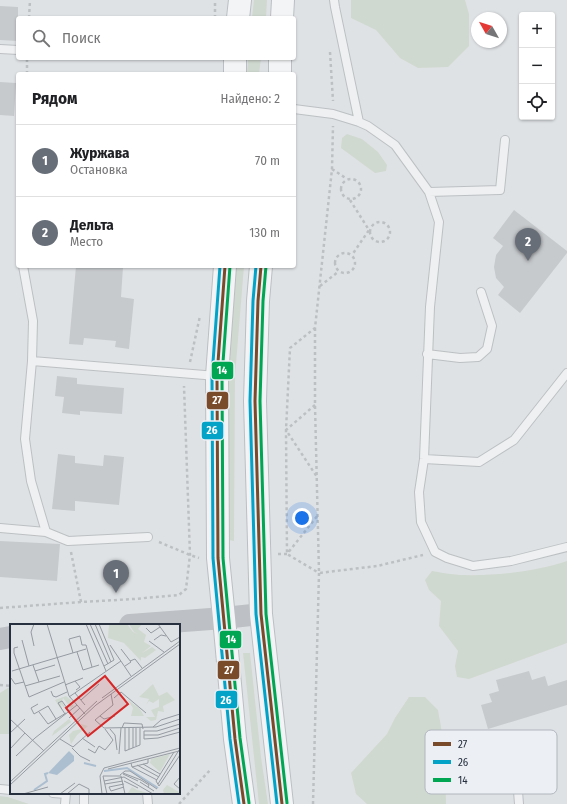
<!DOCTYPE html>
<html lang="ru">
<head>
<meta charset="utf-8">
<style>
  :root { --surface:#fff; --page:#f2f2f2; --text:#202124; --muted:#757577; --line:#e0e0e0; --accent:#676e78 }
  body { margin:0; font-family:"Fira Sans Condensed",sans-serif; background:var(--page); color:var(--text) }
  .controls { position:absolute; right:12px; top:12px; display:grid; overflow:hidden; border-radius:4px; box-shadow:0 1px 3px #0004 }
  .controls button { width:36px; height:36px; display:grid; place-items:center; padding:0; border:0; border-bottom:1px solid var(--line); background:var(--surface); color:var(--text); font:20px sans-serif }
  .compass { position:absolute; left:471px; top:12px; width:36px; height:36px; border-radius:50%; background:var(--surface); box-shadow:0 1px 3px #0004; rotate:309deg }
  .you { position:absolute; left:302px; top:518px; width:14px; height:14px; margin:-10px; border:3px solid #fff; border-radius:50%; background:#1a73e8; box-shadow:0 0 0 6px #1a73e833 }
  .badge { display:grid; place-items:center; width:26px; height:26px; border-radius:50%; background:var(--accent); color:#fff; font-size:13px; font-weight:700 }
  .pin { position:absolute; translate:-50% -33px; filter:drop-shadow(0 1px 2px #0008) }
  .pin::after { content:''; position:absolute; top:21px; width:14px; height:12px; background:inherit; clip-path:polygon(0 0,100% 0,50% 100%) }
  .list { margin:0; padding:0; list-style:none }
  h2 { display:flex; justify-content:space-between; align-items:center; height:52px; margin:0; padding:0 16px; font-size:17px }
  h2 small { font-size:13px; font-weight:400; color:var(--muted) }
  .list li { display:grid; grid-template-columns:26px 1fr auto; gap:12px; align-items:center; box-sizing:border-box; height:72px; padding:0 16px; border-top:1px solid var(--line) }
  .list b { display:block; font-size:15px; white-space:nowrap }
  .list p { margin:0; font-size:13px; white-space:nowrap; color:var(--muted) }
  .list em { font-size:13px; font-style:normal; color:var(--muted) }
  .icon { flex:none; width:22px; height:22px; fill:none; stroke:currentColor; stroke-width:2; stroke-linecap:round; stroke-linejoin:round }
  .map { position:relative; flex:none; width:567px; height:804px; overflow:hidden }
  .search { position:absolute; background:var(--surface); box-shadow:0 1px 3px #0004; left:16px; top:16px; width:280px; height:44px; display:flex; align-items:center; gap:10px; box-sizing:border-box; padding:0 14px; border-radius:4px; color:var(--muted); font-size:15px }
  .panel { position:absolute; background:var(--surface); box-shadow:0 1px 3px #0004; left:16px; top:72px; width:280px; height:196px; border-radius:4px }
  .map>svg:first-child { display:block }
  .green { fill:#d0d9d0 }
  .building { fill:#c7cacd }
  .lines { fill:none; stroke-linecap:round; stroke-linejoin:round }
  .lane-casing { stroke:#bdc0c3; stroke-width:10 }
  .primary-casing { stroke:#bbbfc3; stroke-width:24 }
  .path { stroke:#bdc0c3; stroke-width:2.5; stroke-dasharray:3 3; stroke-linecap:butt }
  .lane { stroke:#eef0f1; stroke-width:8 }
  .secondary { stroke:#bdc0c4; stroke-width:22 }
  .primary { stroke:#f3f4f5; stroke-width:22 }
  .bus-1-casing { stroke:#ecf0f5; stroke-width:6 }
  .bus-2-casing { stroke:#ecf0f5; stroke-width:6 }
  .bus-3-casing { stroke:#ecf0f5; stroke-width:6 }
  .bus-1 { stroke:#7a4b2a; stroke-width:3 }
  .bus-2 { stroke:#02a3c7; stroke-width:3 }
  .bus-3 { stroke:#00a651; stroke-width:3 }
  .inset-river { fill:none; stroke:#acbfd1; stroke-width:2 }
  .inset-road { fill:none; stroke:#959ba2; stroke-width:1 }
  .view { fill:#d62828; fill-opacity:0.15; stroke:#d62828; stroke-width:2 }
  .inset-edge { fill:none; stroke:#26303e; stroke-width:2 }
  .key { fill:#ecf0f5; stroke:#b1b6be; stroke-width:1 }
  .key-label { font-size:11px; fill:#26303e }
  .line-badge { stroke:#ecf0f5; stroke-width:1.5 }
  .badge-label { font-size:11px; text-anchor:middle; font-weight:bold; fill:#fff }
</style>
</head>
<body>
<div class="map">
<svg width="567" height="804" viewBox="0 0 567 804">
  <rect width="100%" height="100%" fill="#dfe2e5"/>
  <path class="green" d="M254,0H267L266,18H252Z
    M351,0H465L469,14V46L448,67L418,68L400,58L376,30L351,18Z
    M248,58H261L259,74H247Z
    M347,134L362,139L378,152L387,165L386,171L375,173L341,148L342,138Z
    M233,266H244L235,376L234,541L228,540L226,375Z
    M567,561V643L469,679L457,677L455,666L458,651L439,626L441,601L429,590L425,580L432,571C442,573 451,574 460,575C495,576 534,572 567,561Z
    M243,653H250L261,757L268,804H259Z
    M11,686V734H0V693Z
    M409,697H425L438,710L445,750L446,804H367L356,794L351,773L387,734L395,718Z
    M0,796L8,797L29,804H0Z"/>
  <path class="building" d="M0,6L18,7V41L0,40Z
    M0,82L16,83L14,116L0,115Z
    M514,210L567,251V253L520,313L498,295L504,287L496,278L494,267L496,255L503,246L493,238Z
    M76,266L123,267L121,297L134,299L129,349L115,347L116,341L84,338L83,345L69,344Z
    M57,376L77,378V384L124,388L122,414L80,411V415L62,413L64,397L55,396Z
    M58,454L75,456V463L103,466L104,455L124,457L119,505L75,501V511L52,509Z
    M0,541L60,544L57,581L0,577Z
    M529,671L532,680L545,676L548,686L567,680V705L488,729L481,705L492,702L489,694L499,691L496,680Z"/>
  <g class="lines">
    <g class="lane-casing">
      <path id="lane" d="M334,0L335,7L359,122
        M0,49L18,50
        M294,109L333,114L359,122L368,126L395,145L429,192L439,222L430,307L424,459L419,492L421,522L435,552L447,558L473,566L511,561L567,547
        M429,192L500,190L505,140
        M23,266L33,321L32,361L25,439L31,481L46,532
        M427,354L460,358L478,357L487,349L492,326L481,292
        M32,361L217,376
        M424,459L479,462L514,440L567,373
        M0,528L46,532L68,541L148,537
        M0,789L11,790
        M53,793L66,794
        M84,793V804
        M147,793L148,804
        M65,804L66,793
        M519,804L518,791L539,762L536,739"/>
    </g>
    <g class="primary-casing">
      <path id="primary" d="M238,18L240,0
        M282,18L283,0
        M235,74V58
        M280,74V58
        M225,266L217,376L218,558L224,618L235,739L244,804
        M261,266L258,301L255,401L261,614L282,804"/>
    </g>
    <path class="path" d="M29,18L30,0
      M215,18V0
      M330,52L333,101
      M27,74V58
      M332,169L347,179
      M341 189a10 10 0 1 1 20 0a10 10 0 1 1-20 0Z
      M350,200L369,230L352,255
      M370 232a10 10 0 1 1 20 0a10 10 0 1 1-20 0Z
      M335 263a10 10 0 1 1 20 0a10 10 0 1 1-20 0Z
      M320,286L338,272
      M315,328V405L319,573L377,566L423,555
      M190,362L200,316
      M315,405L286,430L317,477
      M159,542L190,555L199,558
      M71,552L81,602L134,599L179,595L186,589L190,555L184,386
      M278,554H287L318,515
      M0,608L81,602
      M0,685L11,686
      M179,804L211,769
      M313,804L319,573L287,554L286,430L290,348L315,328L332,169L333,126"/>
    <use href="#lane" class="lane"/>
    <path class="secondary" d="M130,625L224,618L261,614
      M0,639L11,637"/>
    <use href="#primary" class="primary"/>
    <g class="bus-1-casing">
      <path id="bus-1" d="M225,266L217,376L218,558L235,739L244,804
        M261,266L258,301L255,401L261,614L282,804"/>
    </g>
    <g class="bus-2-casing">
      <path id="bus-2" d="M220,266L212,376L213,558L230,739L239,804
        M256,266L253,301L250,401L256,614L277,804"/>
    </g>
    <g class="bus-3-casing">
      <path id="bus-3" d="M230,266L222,376L223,558L240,738L249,803
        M266,266L263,301L260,401L266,614L287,803"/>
    </g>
    <use href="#bus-1" class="bus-1"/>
    <use href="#bus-2" class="bus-2"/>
    <use href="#bus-3" class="bus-3"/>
  </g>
  <g transform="translate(10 624)">
    <rect width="170" height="170" fill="#dfe2e5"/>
    <path d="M99,0H117L123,8L128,10L124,8L119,0H132L128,5L136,11L134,18L141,22L132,29L142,23L146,26L135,34L131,33V37L114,19L98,14ZM143,60L149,72L157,68L165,76L153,82L154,88L148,87L146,96L141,97L136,93H145L141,86L149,83V75L143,79L139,77L136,81L139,75L129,73ZM56,72L62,77L60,79L64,82L61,84L53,74L52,78L57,87L51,80L52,87L45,76ZM117,75L130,85L134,92H121L123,84ZM59,95L61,98L42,112L44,107ZM71,100L78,102L67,111L61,120L59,111L63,107L71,105ZM160,130L150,148L140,139L141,135ZM157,161L169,168L170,170H154L153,166ZM122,163L127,166L142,170H117Z" fill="#d0d9d0"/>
    <path d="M59,127L64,132V137L47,151L38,149Z" fill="#acbfd1"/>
    <path class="inset-river" d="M74,139L86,142M94,147L117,144L148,164M24,166L37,157L35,150L38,149"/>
    <path class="inset-road" d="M37,0L59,72L75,90M76,0L96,47M80,0L98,40M85,0L101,38M89,0L104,36L94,42M148,0L161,18L170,13M136,4L141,9L150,3M12,16L19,42M144,16L151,11L156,12M139,17L154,28M100,21L121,52M24,22L21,8L24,0M8,23L4,24V29L19,73L54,58M111,25L121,38L115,42M67,28L73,46L89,41M63,29L59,15L70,12L72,21H76L82,43M120,37L125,35L132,44M23,41L29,58M2,47L76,25M25,47L45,41M1,54L5,60L14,58M65,57L70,63L66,66M55,61L73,54M15,62L50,52M41,67L43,72L46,73L57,68M65,69L75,81M101,70L103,81L85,96L94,104L146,103L170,95M59,73L111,37M92,74L170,17M104,74L111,68L136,89M71,76L89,60M28,80L21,84L24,90L38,82L46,95M29,88L38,100L56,89M55,90L48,79L52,77L59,87M90,92L94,95L105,92M59,94L70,84M0,95L34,127M143,103L151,96L170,90M112,104L114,99L132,100L133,105M115,104V127L130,121V104M119,104V125M123,104V124M126,104V122M170,104L148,111H134V115L148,114L170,108M100,105L105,111L107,126M0,109L15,95M134,111V107H147L170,100M72,114L85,123M50,115L63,123L80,108M62,124L70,132L80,137M0,125L15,109M78,125L85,129L89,122L95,126L100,120L103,116L95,105M164,128L146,157L149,162L170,131M109,130L111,104M6,132L25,114L67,81M121,139L122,143L138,139V135M133,140L150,150M127,141L149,153M122,143L147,156M98,145L169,127M113,149L131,156L139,161L138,163M113,150L128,157M110,151L115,147H120L147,165M93,152H111L115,170M93,152L97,170M170,153L164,160L170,165M94,157L114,153L143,170M114,157L128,164M0,158L87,77M130,158L144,167M95,160L113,157M114,160L99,163L101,167L114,163M148,160L169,126M0,161L86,81L170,20M13,170L38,163M50,170L65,159M57,170L69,160L79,165V170M92,170L90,152L94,144L170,124"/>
    <path class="view" d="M95,52L118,80L78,112L56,84Z"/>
    <rect width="170" height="170" class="inset-edge"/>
  </g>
  <rect x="425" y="730" width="132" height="64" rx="6" class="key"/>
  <rect x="433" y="742" width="18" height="4" fill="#7a4b2a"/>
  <rect x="433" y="760" width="18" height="4" fill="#02a3c7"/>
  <rect x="433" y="778" width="18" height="4" fill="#00a651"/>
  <g class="key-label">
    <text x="458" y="748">27</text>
    <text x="458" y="766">26</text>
    <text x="458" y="784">14</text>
  </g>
  <g class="line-badge">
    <rect x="211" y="361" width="23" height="19" rx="4" fill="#00a651"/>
    <rect x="206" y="391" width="23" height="19" rx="4" fill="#7a4b2a"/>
    <rect x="201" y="421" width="23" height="19" rx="4" fill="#02a3c7"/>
    <rect x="219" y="630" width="23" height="19" rx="4" fill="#00a651"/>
    <rect x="217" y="660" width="23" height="20" rx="4" fill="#7a4b2a"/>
    <rect x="215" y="690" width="23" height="19" rx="4" fill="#02a3c7"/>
  </g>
  <g class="badge-label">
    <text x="222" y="374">14</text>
    <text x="217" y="404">27</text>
    <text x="212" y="434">26</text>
    <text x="231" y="643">14</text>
    <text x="229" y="674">27</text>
    <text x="226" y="704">26</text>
  </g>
</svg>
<div class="controls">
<button>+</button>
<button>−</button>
<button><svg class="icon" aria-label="locate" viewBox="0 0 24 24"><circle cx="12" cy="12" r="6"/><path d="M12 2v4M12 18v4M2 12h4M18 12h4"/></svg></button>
</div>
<svg class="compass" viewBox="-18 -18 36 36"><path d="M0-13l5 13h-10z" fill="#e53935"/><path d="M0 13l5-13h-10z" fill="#757577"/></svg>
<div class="you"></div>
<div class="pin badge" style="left:116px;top:593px">1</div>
<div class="pin badge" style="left:528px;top:261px">2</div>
<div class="search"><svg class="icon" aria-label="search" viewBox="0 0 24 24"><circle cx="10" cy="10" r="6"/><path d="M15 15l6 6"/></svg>Поиск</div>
<section class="panel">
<h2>Рядом<small>Найдено: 2</small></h2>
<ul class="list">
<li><span class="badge">1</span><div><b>Журжава</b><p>Остановка</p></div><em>70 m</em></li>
<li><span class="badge">2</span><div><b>Дельта</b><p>Место</p></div><em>130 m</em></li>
</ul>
</section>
</div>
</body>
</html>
